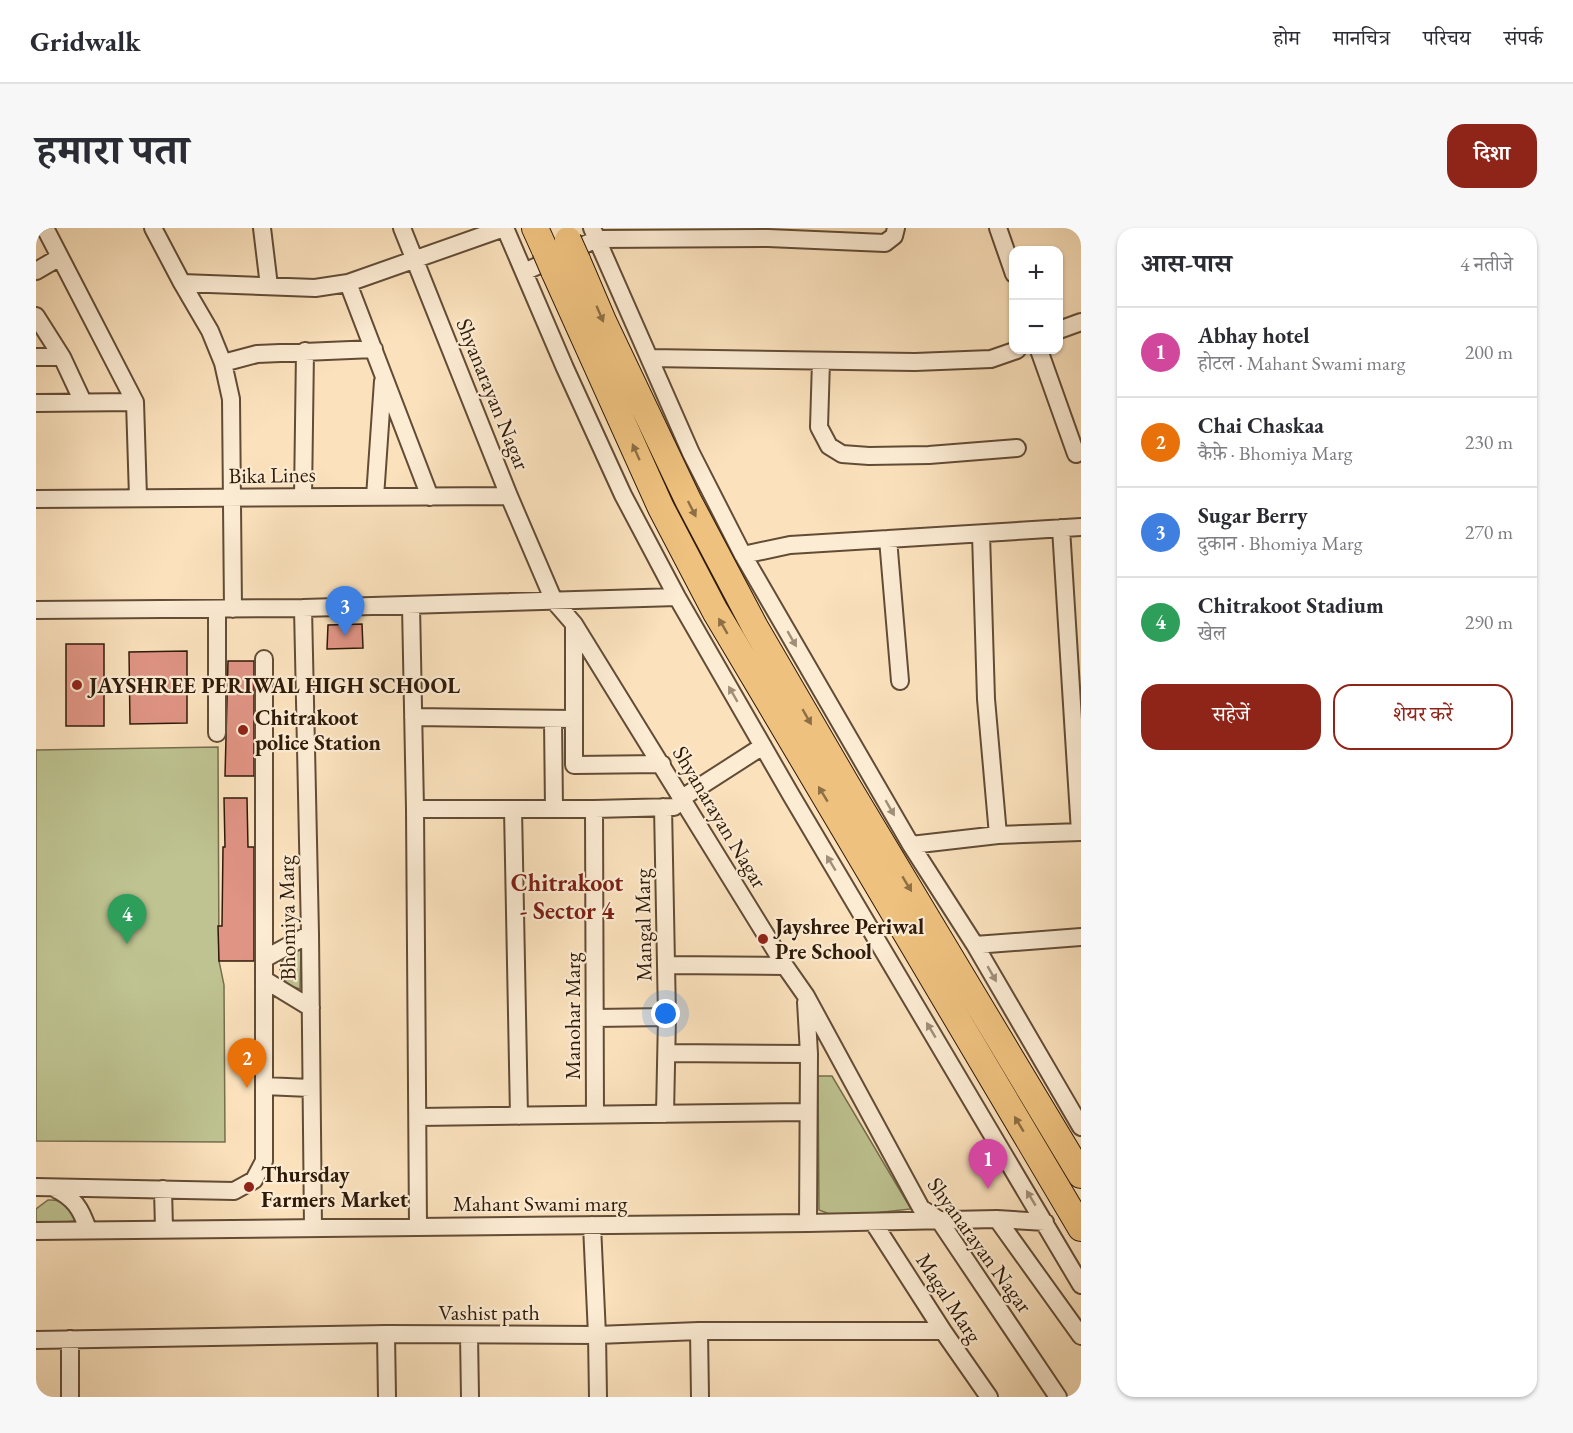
<!DOCTYPE html>
<html lang="hi">
<head>
<meta charset="utf-8">
<style>
  :root { --surface:#fff; --page:#f7f7f7; --text:#2b2b33; --muted:#7c7c81; --line:#e1e1e2; --accent:#8f2418 }
  body { margin:0; font-family:"EB Garamond","Noto Serif Devanagari",serif; background:var(--page); color:var(--text) }
  .controls { position:absolute; right:18px; top:18px; display:grid; overflow:hidden; border-radius:12px; box-shadow:0 2px 4px #0004 }
  .controls button { width:54px; height:54px; display:grid; place-items:center; padding:0; border:0; border-bottom:2px solid var(--line); background:var(--surface); color:var(--text); font:30px sans-serif }
  .you { position:absolute; left:630px; top:786px; width:21px; height:21px; margin:-15px; border:4px solid #fff; border-radius:50%; background:#1a73e8; box-shadow:0 0 0 9px #1a73e833 }
  .badge { display:grid; place-items:center; width:39px; height:39px; border-radius:50%; background:var(--accent); color:#fff; font-size:20px; font-weight:700 }
  .pin { position:absolute; translate:-50% -50px; filter:drop-shadow(0 2px 3px #0008) }
  .pin::after { content:''; position:absolute; top:32px; width:21px; height:18px; background:inherit; clip-path:polygon(0 0,100% 0,50% 100%) }
  .list { margin:0; padding:0; list-style:none }
  h2 { display:flex; justify-content:space-between; align-items:center; height:78px; margin:0; padding:0 24px; font-size:26px }
  h2 small { font-size:20px; font-weight:400; color:var(--muted) }
  .list li { display:grid; grid-template-columns:39px 1fr auto; gap:18px; align-items:center; box-sizing:border-box; height:90px; padding:0 24px; border-top:2px solid var(--line) }
  .list b { display:block; font-size:22px; white-space:nowrap }
  .list p { margin:0; font-size:20px; white-space:nowrap; color:var(--muted) }
  .list em { font-size:20px; font-style:normal; color:var(--muted) }
  .actions { display:flex; gap:12px; padding:18px 24px }
  .actions a { flex:1; padding:14px 0; border:2px solid var(--accent); border-radius:18px; text-align:center; font-size:21px; color:var(--accent) }
  .actions .main { background:var(--accent); color:#fff }
  .map { position:relative; flex:none; width:1045px; height:1169px; overflow:hidden; border-radius:18px }
  header { display:flex; align-items:center; gap:36px; box-sizing:border-box; height:84px; padding:0 30px; background:var(--surface); border-bottom:2px solid var(--line) }
  header strong { font-size:28px }
  nav { display:flex; gap:33px; margin-inline-start:auto; font-size:21px }
  .intro { display:flex; align-items:center; justify-content:space-between; box-sizing:border-box; height:144px; padding:0 36px }
  h1 { margin:0; font-size:42px }
  .button { padding:15px 27px; border-radius:18px; background:var(--accent); color:#fff; font-size:21px; font-weight:700 }
  main { display:flex; gap:36px; padding:0 36px }
  aside { flex:1; background:var(--surface); border-radius:18px; box-shadow:0 2px 4px #0004 }
  .map>svg:first-child { display:block }
  .green { fill:#bec391; stroke:#766e4d; stroke-width:1.5 }
  .building { fill:#e09484; stroke:#2f1a09; stroke-width:1.5 }
  .lines { fill:none; stroke-linecap:round; stroke-linejoin:round }
  .minor-casing { stroke:#624c36; stroke-width:20 }
  .highway-casing { stroke:#2f1a09; stroke-width:28 }
  .minor { stroke:#fcecd4; stroke-width:16 }
  .highway { stroke:#eec17e; stroke-width:26 }
  .highway-bridge-casing { stroke:#2f1a09; stroke-width:28; stroke-linecap:butt }
  .highway-bridge { stroke:#eec17e; stroke-width:26 }
  .oneway { fill:#8e6e44 }
  .oneway2 { fill:#a08e79 }
  .poi-dot { fill:#8f2418; stroke:#fcecd4; stroke-width:2 }
  .labels { text-anchor:middle; dominant-baseline:central; stroke-width:4.5; stroke-linejoin:round; paint-order:stroke }
  .street-label { font-size:22px; fill:#2f1a09; stroke:#fcecd4 }
  .poi-label { font-size:22px; font-weight:bold; fill:#2f1a09; stroke:#fcecd4; text-anchor:start }
  .neighbourhood-label { font-size:24px; font-weight:bold; fill:#7a1f14; stroke:#fcecd4 }
</style>
</head>
<body>
<header>
<strong>Gridwalk</strong>
<nav><a>होम</a><a>मानचित्र</a><a>परिचय</a><a>संपर्क</a></nav>
</header>
<div class="intro"><h1>हमारा पता</h1><a class="button">दिशा</a></div>
<main>
<div class="map">
<svg width="1045" height="1169" viewBox="0 0 1045 1169">
  <rect width="100%" height="100%" fill="#fbe2bd"/>
  <filter id="stains"><feTurbulence type="fractalNoise" baseFrequency=".00333" numOctaves="4"/><feColorMatrix values="0 0 0 0 .2 0 0 0 0 .09 0 0 0 0 .02 0 0 0 .5 -.17"/></filter>
  <radialGradient id="worn" r=".72"><stop offset=".6" stop-color="#630" stop-opacity="0"/><stop offset="1" stop-color="#630" stop-opacity=".3"/></radialGradient>
  <path class="green" d="M182,519L183,733L188,757L189,914L0,913V522Z
    M265,722L264,761C235,754 239,726 265,722Z
    M782,848H796L875,981L801,989L783,982Z
    M12,972C31,971 32,979 41,993L0,996V981Z"/>
  <path class="building" d="M326,396L327,420L291,421L292,397Z
    M30,416H68V498H30Z
    M151,423V495L94,496L93,424Z
    M192,433H218V548H189Z
    M188,570H211L212,619H218V733H183L182,698H186L187,619H189Z"/>
  <g class="lines">
    <g class="minor-casing">
      <path id="minor" d="M9,0L99,174L102,269
        M117,0L146,55L174,103L187,135L195,171L197,381
        M226,0L233,58
        M366,0L473,268L518,373L538,396L749,738L770,768L885,980L903,992L1022,1169
        M469,0L529,140L587,267L641,369L755,567L1045,1057
        M556,0L655,225L707,327L875,617L939,717L1045,899
        M962,0L978,46
        M0,43L24,29
        M488,44L561,11L732,10L849,15L858,8L860,0
        M146,55L279,60L312,55L468,0
        M312,55L394,269
        M0,88L26,129L47,174
        M1023,102L1045,94
        M1003,122L1040,226
        M0,129H26
        M614,130L879,134L955,131L981,122
        M785,133L783,199L793,218L806,226L833,228L893,227L981,220
        M187,135L221,126L338,121
        M0,175L99,174
        M267,269L269,123
        M339,269L347,153
        M0,271L473,268
        M1025,300L1044,604
        M945,306L950,471L962,607
        M852,311L864,453
        M707,327L754,317L1045,299
        M375,377L379,581L382,998
        M267,380L274,706L277,999
        M181,381V505
        M0,382L267,380L641,369
        M538,398V537L626,536
        M377,489L538,491
        M517,491L518,581
        M646,570L727,518
        M627,579L631,789L629,886
        M379,581H558L638,579
        M477,581L483,888
        M558,581L559,886
        M875,617L962,607L1045,604
        M939,717L1045,709
        M228,731L274,706
        M630,737L749,738
        M229,752L275,780
        M770,774L773,826L772,995
        M559,790L631,789
        M631,825L773,826
        M228,858L274,860
        M382,889L772,884
        M0,959L198,963L218,952L228,933V431
        M18,960C38,970 45,980 52,1002
        M127,961L128,1001
        M961,991L1045,1108
        M837,994L907,1103L953,1169
        M556,997L561,1107L562,1169
        M0,1003L772,995L961,991L1009,994
        M663,1103L664,1169
        M350,1106L351,1169
        M433,1107L434,1169
        M0,1112L350,1106L561,1107L663,1103H907
        M34,1169V1111"/>
    </g>
    <g class="highway-casing">
      <path id="highway" d="M499,0L509,22
        M541,32L567,93L652,272L719,399L811,557L1045,947
        M518,43L625,280L679,383L1045,1000"/>
    </g>
    <use href="#minor" class="minor"/>
    <use href="#highway" class="highway"/>
    <g class="highway-bridge-casing">
      <path id="highway-bridge" d="M532,12L541,32
        M509,22L518,43"/>
    </g>
    <use href="#highway-bridge" class="highway-bridge"/>
  </g>
  <defs><path id="oneway-solid" d="M-6-.8H1V-3.2L6.5 0L1 3.2V.8H-6Z" transform="scale(1.5)"/></defs>
  <g class="oneway">
    <use href="#oneway-solid" transform="translate(564 86) rotate(67)"/>
    <use href="#oneway-solid" transform="translate(600 224) rotate(-114)"/>
    <use href="#oneway-solid" transform="translate(656 281) rotate(63)"/>
    <use href="#oneway-solid" transform="translate(687 398) rotate(-120)"/>
    <use href="#oneway-solid" transform="translate(771 489) rotate(60)"/>
    <use href="#oneway-solid" transform="translate(787 566) rotate(-121)"/>
    <use href="#oneway-solid" transform="translate(871 656) rotate(59)"/>
    <use href="#oneway-solid" transform="translate(983 896) rotate(-121)"/>
  </g>
  <g class="oneway2">
    <use href="#oneway-solid" transform="translate(756 411) rotate(60)"/>
    <use href="#oneway-solid" transform="translate(697 466) rotate(-120)"/>
    <use href="#oneway-solid" transform="translate(854 580) rotate(60)"/>
    <use href="#oneway-solid" transform="translate(795 635) rotate(-121)"/>
    <use href="#oneway-solid" transform="translate(956 746) rotate(60)"/>
    <use href="#oneway-solid" transform="translate(895 802) rotate(-121)"/>
    <use href="#oneway-solid" transform="translate(995 970) rotate(-121)"/>
  </g>
  <g class="poi-dot">
    <circle cx="41" cy="457" r="6"/>
    <circle cx="207" cy="502" r="6"/>
    <circle cx="727" cy="711" r="6"/>
    <circle cx="213" cy="959" r="6"/>
  </g>
  <g class="labels">
    <g class="street-label">
      <text transform="translate(457 166) rotate(68)">Shyanarayan Nagar</text>
      <text transform="translate(236 247) rotate(-1)">Bika Lines</text>
      <text transform="translate(684 589) rotate(59)">Shyanarayan Nagar</text>
      <text transform="translate(251 690) rotate(-91)">Bhomiya Marg</text>
      <text transform="translate(607 697) rotate(-91)">Mangal Marg</text>
      <text transform="translate(536 788) rotate(-90)">Manohar Marg</text>
      <text x="504" y="975">Mahant Swami marg</text>
      <text transform="translate(944 1017) rotate(54)">Shyanarayan Nagar</text>
      <text transform="translate(913 1070) rotate(57)">Magal Marg</text>
      <text x="453" y="1084">Vashist path</text>
    </g>
    <g class="poi-label">
      <text x="53" y="457">JAYSHREE PERIWAL HIGH SCHOOL</text>
      <text x="219" y="489">Chitrakoot<tspan x="219" dy="25">police Station</tspan></text>
      <text x="739" y="698">Jayshree Periwal<tspan x="739" dy="25">Pre School</tspan></text>
      <text x="225" y="946">Thursday<tspan x="225" dy="25">Farmers Market</tspan></text>
    </g>
    <g class="neighbourhood-label">
      <text x="531" y="654">Chitrakoot<tspan x="531" dy="28">- Sector 4</tspan></text>
    </g>
  </g>
  <rect width="100%" height="100%" filter="url(#stains)"/>
  <rect width="100%" height="100%" fill="url(#worn)"/>
</svg>
<div class="controls">
<button>+</button>
<button>−</button>
</div>
<div class="you"></div>
<div class="pin badge" style="left:952px;top:961px;background:#d1479c">1</div>
<div class="pin badge" style="left:211px;top:860px;background:#e8710a">2</div>
<div class="pin badge" style="left:309px;top:408px;background:#3f7fe0">3</div>
<div class="pin badge" style="left:91px;top:716px;background:#2e9e5b">4</div>
</div>
<aside>
<h2>आस-पास<small>4 नतीजे</small></h2>
<ul class="list">
<li><span class="badge" style="background:#d1479c">1</span><div><b>Abhay hotel</b><p>होटल · Mahant Swami marg</p></div><em>200 m</em></li>
<li><span class="badge" style="background:#e8710a">2</span><div><b>Chai Chaskaa</b><p>कैफ़े · Bhomiya Marg</p></div><em>230 m</em></li>
<li><span class="badge" style="background:#3f7fe0">3</span><div><b>Sugar Berry</b><p>दुकान · Bhomiya Marg</p></div><em>270 m</em></li>
<li><span class="badge" style="background:#2e9e5b">4</span><div><b>Chitrakoot Stadium</b><p>खेल</p></div><em>290 m</em></li>
</ul>
<div class="actions"><a class="main">सहेजें</a><a>शेयर करें</a></div>
</aside>
</main>
</body>
</html>
